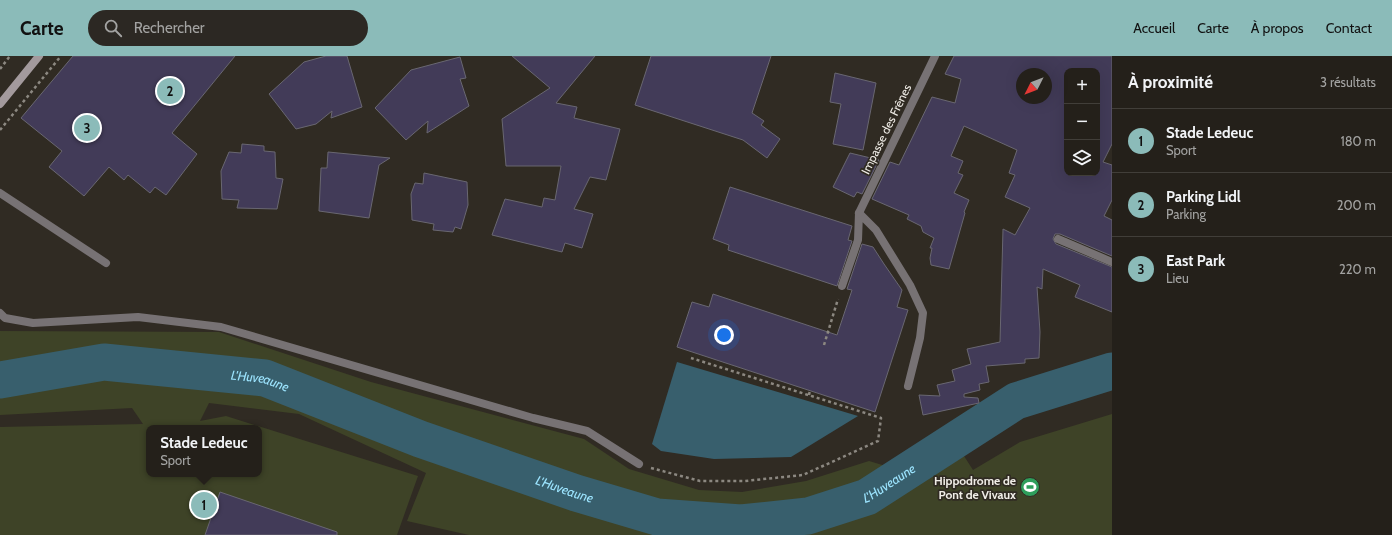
<!DOCTYPE html>
<html lang="fr">
<head>
<meta charset="utf-8">
<style>
  :root { --surface:#24201a; --page:#2c2823; --text:#f1f3f6; --muted:#a3a3a2; --line:#413e39; --accent:#8bbbb9 }
  body { margin:0; font-family:Cabin,sans-serif; background:var(--page); color:var(--text) }
  .controls { position:absolute; right:12px; top:12px; display:grid; overflow:hidden; border-radius:8px; box-shadow:0 4px 16px #0002 }
  .controls button { width:36px; height:36px; display:grid; place-items:center; padding:0; border:0; border-bottom:1px solid var(--line); background:var(--surface); color:var(--text); font:20px sans-serif }
  .compass { position:absolute; left:1016px; top:12px; width:36px; height:36px; border-radius:50%; background:var(--surface); box-shadow:0 4px 16px #0002; rotate:228deg }
  .you { position:absolute; left:724px; top:279px; width:14px; height:14px; margin:-10px; border:3px solid #fff; border-radius:50%; background:#1a73e8; box-shadow:0 0 0 6px #1a73e833 }
  .badge { display:grid; place-items:center; width:26px; height:26px; border-radius:50%; background:var(--accent); color:#111; font-size:13px; font-weight:700 }
  .pin { position:absolute; translate:-50% -50%; border:2px solid #fff; box-shadow:0 1px 4px #0006 }
  .popup { position:absolute; left:146px; top:369px; width:116px; height:52px; box-sizing:border-box; display:grid; place-content:center; border-radius:8px; background:var(--surface); filter:drop-shadow(0 1px 3px #0005); font-size:13px; white-space:nowrap; color:var(--muted) }
  .popup b { font-size:15px; color:var(--text) }
  .popup::after { content:''; position:absolute; left:50%; top:100%; margin-left:-8px; border:8px solid transparent; border-top-color:var(--surface) }
  .list { margin:0; padding:0; list-style:none }
  h2 { display:flex; justify-content:space-between; align-items:center; height:52px; margin:0; padding:0 16px; font-size:17px }
  h2 small { font-size:13px; font-weight:400; color:var(--muted) }
  .list li { display:grid; grid-template-columns:26px 1fr auto; gap:12px; align-items:center; box-sizing:border-box; height:64px; padding:0 16px; border-top:1px solid var(--line) }
  .list b { display:block; font-size:15px; white-space:nowrap }
  .list p { margin:0; font-size:13px; white-space:nowrap; color:var(--muted) }
  .list em { font-size:13px; font-style:normal; color:var(--muted) }
  .icon { flex:none; width:22px; height:22px; fill:none; stroke:currentColor; stroke-width:2; stroke-linecap:round; stroke-linejoin:round }
  .map { position:relative; flex:none; width:1112px; height:479px; overflow:hidden }
  header { display:flex; align-items:center; gap:24px; box-sizing:border-box; height:56px; padding:0 20px; background:var(--accent); color:#111 }
  header strong { font-size:19px }
  nav { display:flex; gap:22px; margin-inline-start:auto; font-size:14px }
  .search { width:280px; height:36px; background:var(--page); display:flex; align-items:center; gap:10px; box-sizing:border-box; padding:0 14px; border-radius:22px; color:var(--muted); font-size:15px }
  main { display:flex }
  aside { flex:1; background:var(--surface) }
  .map>svg:first-child { display:block }
  .green { fill:#3e4327; fill-rule:evenodd }
  .water { fill:#385f6d }
  .lines { fill:none; stroke-linecap:round; stroke-linejoin:round }
  .river { stroke:#385f6d; stroke-width:37 }
  .building { fill:#423b58; stroke:#696771; fill-rule:evenodd }
  .path { stroke:#8c8881; stroke-width:2.5; stroke-dasharray:3 3; stroke-linecap:butt }
  .lane { stroke:#777274; stroke-width:8 }
  .street { stroke:#777274; stroke-width:8 }
  .secondary { stroke:#a39a9d; stroke-width:8 }
  .labels { text-anchor:middle; dominant-baseline:central; stroke-width:3.5; stroke-linejoin:round; paint-order:stroke }
  .street-label { font-size:12px; fill:#f0ede7; stroke:#302b23 }
  .poi-label { font-size:12px; font-weight:bold; fill:#f0ede7; stroke:#302b23; text-anchor:end }
  .water-label { font-size:13px; font-style:italic; fill:#9ce4fe; stroke:#302b23 }
</style>
</head>
<body>
<header>
<strong>Carte</strong>
<div class="search"><svg class="icon" aria-label="search" viewBox="0 0 24 24"><circle cx="10" cy="10" r="6"/><path d="M15 15l6 6"/></svg>Rechercher</div>
<nav><a>Accueil</a><a>Carte</a><a>À propos</a><a>Contact</a></nav>
</header>
<main>
<div class="map">
<svg width="1112" height="479" viewBox="0 0 1112 479">
  <rect width="100%" height="100%" fill="#302b23"/>
  <path class="green" d="M0,275L219,276L371,326L584,383L629,413L699,434L742,436L806,425L869,405L919,420L964,400L973,414L1020,386L1112,358V479H469L407,465L426,417L299,358L209,347L200,365L226,360L418,420L397,479H0V371L143,368L132,352L0,359ZM149,372H259V418H149Z"/>
  <path class="water" d="M677,306L858,360L791,401L714,403L661,395L652,388Z"/>
  <g class="lines">
    <path class="river" id="s1" d="M0,324L104,306L265,322L420,383L576,437L657,461L741,467L808,460L867,441L1016,345L1112,315"/>
  </g>
  <path class="building" d="M73,0H235L172,77L197,98L166,139L155,131L150,137L128,119L124,124L109,111L84,140L49,111L62,95L21,62Z
    M326,0H347L362,51L331,62L332,55L316,68L296,73L269,38L304,6Z
    M512,0H595L556,47L577,51L574,62L620,73L606,124L590,121L574,153L593,158L582,192L565,187L562,196L492,179L505,143L542,151L544,142L555,144L561,110H506L502,63L550,32Z
    M651,0H771L752,57L764,65L761,69L780,83L767,102L743,84L635,49Z
    M954,0H1112V88L1103,106L1112,109V144L1104,160L1112,164V200L1060,178H1055L1053,183L1056,188L1112,211V256L1075,241L1080,229L1043,213L1042,233L1037,231L1040,276L1039,302L1025,303V307L986,310L989,326L979,328L980,334L964,338V341L978,342L979,347L923,359L919,339L940,340L937,329L955,325L952,314L971,308L967,293L1000,286L1003,173L1015,179L1030,152L1005,141L1015,119L1009,117L1017,94L964,70L951,100L963,105L958,117L963,119L954,137L969,144L964,156L965,157L949,213L931,209L930,202L932,192H930L934,182L923,176L921,170L907,163L909,159L872,143L890,106L899,109L932,41L955,47L961,23L945,18ZM1067,15H1097V117H1067ZM1022,18H1046V42H1022Z
    M460,1L466,22L460,23L469,50L427,77L428,65L406,84L375,52L411,14Z
    M835,17L876,27L863,94L833,88L841,48L830,46Z
    M242,88L264,90V95L275,96L276,122L283,123L277,153L237,152L239,144L222,143L221,115L229,96L241,97Z
    M328,96L390,102L379,109L369,162L319,155L321,112H327Z
    M850,97L879,104L862,138L857,136L854,141L833,131Z
    M424,117L467,126L468,149L461,173L455,171L453,176L433,174L434,168L412,164L411,138L415,127L423,128Z
    M730,131L852,170L848,184L852,185L837,230L728,194L729,189L713,183Z
    M862,188L873,191L884,208L902,234L897,251L908,254L875,356L677,291L692,246L709,251L713,238L837,279L852,234L847,233Z
    M220,436L337,476V479H205Z"/>
  <g class="lines">
    <path class="path" d="M0,13L10,0
      M0,74L61,0
      M824,289L838,243
      M809,339L810,334
      M651,412L700,425H745L803,419L878,385L881,362L691,302"/>
    <path class="lane" d="M0,137L106,207
      M859,157L876,174L910,229L923,257L920,282L908,330
      M842,230L858,184L859,157
      M0,257L5,262L33,267L138,261L221,271L533,362L587,375L639,408"/>
    <path class="street" d="M859,157L935,0
      M1058,183L1112,206"/>
    <path class="secondary" d="M0,48L39,0"/>
  </g>
  <defs>
    <g id="stadium-disc" transform="scale(1)"><circle r="9.5" fill="#2e9e5b" stroke="#302b23"/><path d="M0-5a6.5 5 0 1 0 0 10a6.5 5 0 1 0 0-10ZM-3.5-1.8h7v3.6h-7Z" fill="#fff"/></g>
  </defs>
  <g fill-rule="evenodd">
    <use href="#stadium-disc" x="1030" y="431"/>
  </g>
  <g class="labels">
    <g class="street-label">
      <text transform="translate(886 73) rotate(-64)">Impasse des Frênes</text>
    </g>
    <g class="poi-label">
      <text x="1016" y="424">Hippodrome de<tspan x="1016" dy="14">Pont de Vivaux</tspan></text>
    </g>
    <g class="water-label">
      <text stroke="none"><textPath href="#s1" startOffset="263">L'Huveaune</textPath></text>
      <text stroke="none"><textPath href="#s1" startOffset="923">L'Huveaune</textPath></text>
      <text stroke="none"><textPath href="#s1" startOffset="587">L'Huveaune</textPath></text>
    </g>
  </g>
</svg>
<div class="controls">
<button>+</button>
<button>−</button>
<button><svg class="icon" aria-label="layers" viewBox="0 0 24 24"><path d="M12 4l9 5-9 5-9-5zM3 14l9 5 9-5"/></svg></button>
</div>
<svg class="compass" viewBox="-18 -18 36 36"><path d="M0-13l5 13h-10z" fill="#e53935"/><path d="M0 13l5-13h-10z" fill="#a3a3a2"/></svg>
<div class="you"></div>
<div class="pin badge" style="left:204px;top:449px">1</div>
<div class="popup"><b>Stade Ledeuc</b>Sport</div>
<div class="pin badge" style="left:170px;top:35px">2</div>
<div class="pin badge" style="left:87px;top:72px">3</div>
</div>
<aside>
<h2>À proximité<small>3 résultats</small></h2>
<ul class="list">
<li><span class="badge">1</span><div><b>Stade Ledeuc</b><p>Sport</p></div><em>180 m</em></li>
<li><span class="badge">2</span><div><b>Parking Lidl</b><p>Parking</p></div><em>200 m</em></li>
<li><span class="badge">3</span><div><b>East Park</b><p>Lieu</p></div><em>220 m</em></li>
</ul>
</aside>
</main>
</body>
</html>
